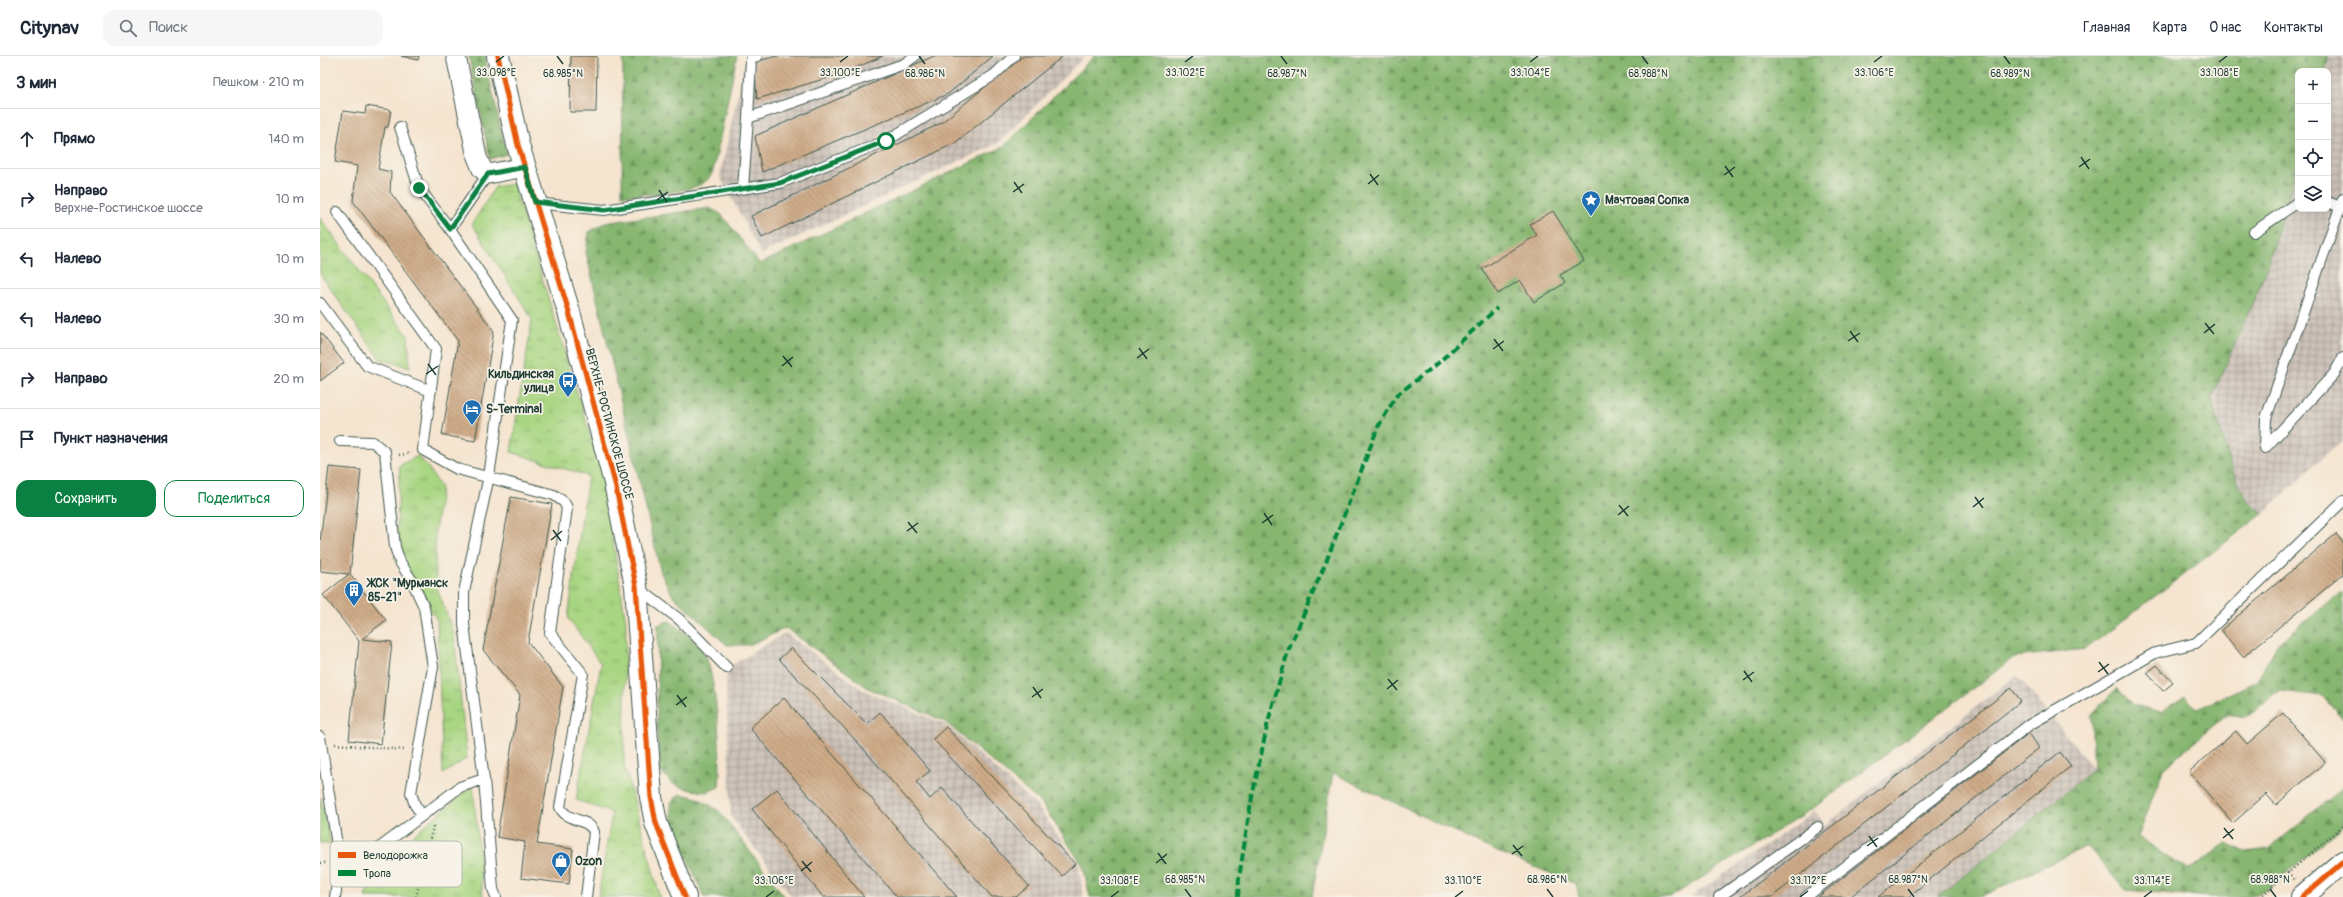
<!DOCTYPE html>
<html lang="ru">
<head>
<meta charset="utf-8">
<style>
  :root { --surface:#fff; --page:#f6f6f7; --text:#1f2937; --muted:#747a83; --line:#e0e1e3; --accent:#0b8043 }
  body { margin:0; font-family:Pangolin,sans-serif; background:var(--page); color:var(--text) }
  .controls { position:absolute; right:12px; top:12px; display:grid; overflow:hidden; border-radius:8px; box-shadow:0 4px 16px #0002 }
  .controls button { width:36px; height:36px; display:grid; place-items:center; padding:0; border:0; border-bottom:1px solid var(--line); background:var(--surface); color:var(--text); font:20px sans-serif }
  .stop { position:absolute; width:12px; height:12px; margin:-9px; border:3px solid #0b8043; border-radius:50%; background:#fff }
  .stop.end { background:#0b8043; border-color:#fff; box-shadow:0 1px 4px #0008 }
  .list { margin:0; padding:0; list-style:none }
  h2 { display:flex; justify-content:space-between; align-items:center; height:52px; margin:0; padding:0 16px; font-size:17px }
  h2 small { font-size:13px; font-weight:400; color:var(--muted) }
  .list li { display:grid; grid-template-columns:26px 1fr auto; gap:12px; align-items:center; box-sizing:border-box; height:60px; padding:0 16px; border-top:1px solid var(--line) }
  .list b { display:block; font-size:15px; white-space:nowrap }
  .list p { margin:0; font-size:13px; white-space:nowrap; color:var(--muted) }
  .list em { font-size:13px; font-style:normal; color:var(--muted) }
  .actions { display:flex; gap:8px; padding:12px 16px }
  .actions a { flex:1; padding:9px 0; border:1px solid var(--accent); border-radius:12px; text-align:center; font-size:14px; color:var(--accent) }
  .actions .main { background:var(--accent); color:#fff }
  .icon { flex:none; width:22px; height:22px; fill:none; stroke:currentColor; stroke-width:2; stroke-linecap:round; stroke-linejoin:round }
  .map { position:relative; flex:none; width:2023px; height:841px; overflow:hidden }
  header { display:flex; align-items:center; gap:24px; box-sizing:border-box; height:56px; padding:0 20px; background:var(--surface); border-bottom:1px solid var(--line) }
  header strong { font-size:19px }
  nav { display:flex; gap:22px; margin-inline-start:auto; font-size:14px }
  .search { width:280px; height:36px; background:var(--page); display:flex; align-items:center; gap:10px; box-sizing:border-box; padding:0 14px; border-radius:12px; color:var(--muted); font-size:15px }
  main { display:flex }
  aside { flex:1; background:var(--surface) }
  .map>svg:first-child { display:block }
  .industrial { fill:url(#industrial-grid) }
  .grass { fill:url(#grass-tufts); stroke:#64895a }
  .forest { fill:url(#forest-firs); stroke:#527a52 }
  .building { fill:url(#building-back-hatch) }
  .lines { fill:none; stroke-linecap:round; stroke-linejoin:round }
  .service-casing { stroke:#3f564b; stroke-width:12 }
  .minor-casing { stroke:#3f564b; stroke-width:21 }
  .tertiary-casing { stroke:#3f564b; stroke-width:24 }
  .path { stroke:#3f564b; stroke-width:2.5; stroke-dasharray:1 3; stroke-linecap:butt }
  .service { stroke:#fff; stroke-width:10 }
  .minor { stroke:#fff; stroke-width:19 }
  .tertiary { stroke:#fff; stroke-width:22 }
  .quiet { stroke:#00873e; stroke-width:4; stroke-dasharray:8 4; stroke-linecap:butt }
  .cycleway-casing { stroke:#f7f3e8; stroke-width:8 }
  .cycleway { stroke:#e8590c; stroke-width:5 }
  .route { stroke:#0b8043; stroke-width:5 }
  .ticks { fill:none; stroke:#1f3d34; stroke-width:1.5 }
  .labels { text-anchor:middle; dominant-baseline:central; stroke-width:3.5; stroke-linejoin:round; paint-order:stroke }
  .poi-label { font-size:12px; font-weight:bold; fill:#1f3d34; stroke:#f7f3e8; text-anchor:start }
  .street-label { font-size:12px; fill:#1f3d34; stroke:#f7f3e8 }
  .key { fill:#f7f3e8; stroke:#b6bcb2; stroke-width:1 }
  .key-label { font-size:11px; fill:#1f3d34 }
  .ticks-label { font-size:10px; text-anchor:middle; fill:#1f3d34; stroke:#f7f3e8; stroke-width:3.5; stroke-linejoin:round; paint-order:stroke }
</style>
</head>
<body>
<header>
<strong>Citynav</strong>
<div class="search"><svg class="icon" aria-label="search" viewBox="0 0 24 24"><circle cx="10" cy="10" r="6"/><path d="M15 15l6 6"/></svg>Поиск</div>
<nav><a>Главная</a><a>Карта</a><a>О нас</a><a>Контакты</a></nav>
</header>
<main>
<aside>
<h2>3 мин<small>Пешком · 210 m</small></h2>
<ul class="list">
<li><svg class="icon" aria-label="ahead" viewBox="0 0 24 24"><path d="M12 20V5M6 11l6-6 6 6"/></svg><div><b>Прямо</b></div><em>140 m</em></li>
<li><svg class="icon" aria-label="right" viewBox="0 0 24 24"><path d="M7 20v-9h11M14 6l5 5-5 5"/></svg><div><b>Направо</b><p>Верхне-Ростинское шоссе</p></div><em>10 m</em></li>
<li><svg class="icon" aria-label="left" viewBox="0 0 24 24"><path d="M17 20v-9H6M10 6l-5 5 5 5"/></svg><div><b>Налево</b></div><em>10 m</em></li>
<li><svg class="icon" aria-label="left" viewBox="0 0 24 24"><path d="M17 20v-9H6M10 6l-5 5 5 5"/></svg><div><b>Налево</b></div><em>30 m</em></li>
<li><svg class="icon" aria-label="right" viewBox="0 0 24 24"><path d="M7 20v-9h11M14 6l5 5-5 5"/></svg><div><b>Направо</b></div><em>20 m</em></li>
<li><svg class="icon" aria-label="arrive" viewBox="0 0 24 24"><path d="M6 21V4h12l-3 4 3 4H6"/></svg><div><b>Пункт назначения</b></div></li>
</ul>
<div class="actions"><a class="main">Сохранить</a><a>Поделиться</a></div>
</aside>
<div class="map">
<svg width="2023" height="841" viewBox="0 0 2023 841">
  <defs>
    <pattern id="industrial-grid" width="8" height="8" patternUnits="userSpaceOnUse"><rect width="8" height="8" fill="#cdc2b9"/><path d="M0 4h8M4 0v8" fill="none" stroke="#a69f97"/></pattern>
    <pattern id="grass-tufts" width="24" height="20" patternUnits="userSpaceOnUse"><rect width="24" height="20" fill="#a8d581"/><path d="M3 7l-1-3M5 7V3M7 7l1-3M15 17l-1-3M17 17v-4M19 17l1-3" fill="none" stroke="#88ae6a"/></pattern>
    <pattern id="forest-firs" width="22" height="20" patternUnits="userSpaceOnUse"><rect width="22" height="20" fill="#86b66f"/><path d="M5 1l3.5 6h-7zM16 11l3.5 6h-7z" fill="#6d955c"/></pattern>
    <pattern id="building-back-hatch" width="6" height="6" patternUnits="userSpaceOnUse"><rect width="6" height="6" fill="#cfac89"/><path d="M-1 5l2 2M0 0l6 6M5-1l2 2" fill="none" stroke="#a78d71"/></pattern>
  </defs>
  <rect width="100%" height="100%" fill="#f7f3e8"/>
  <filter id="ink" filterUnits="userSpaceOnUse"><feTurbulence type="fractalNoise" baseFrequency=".025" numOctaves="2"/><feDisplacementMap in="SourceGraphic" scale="8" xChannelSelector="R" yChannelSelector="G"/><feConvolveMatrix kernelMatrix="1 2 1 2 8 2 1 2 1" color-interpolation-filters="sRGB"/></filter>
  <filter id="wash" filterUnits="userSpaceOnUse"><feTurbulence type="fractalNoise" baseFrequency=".012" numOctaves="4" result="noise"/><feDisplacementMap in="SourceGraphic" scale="16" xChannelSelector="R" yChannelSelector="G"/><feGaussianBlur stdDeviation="0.9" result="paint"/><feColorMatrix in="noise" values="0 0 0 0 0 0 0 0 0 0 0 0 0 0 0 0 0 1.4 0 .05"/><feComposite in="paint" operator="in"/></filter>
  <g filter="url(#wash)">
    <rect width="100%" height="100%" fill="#f5e4cf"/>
    <path class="industrial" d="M426,0H765L678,87L441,198L400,120Z
      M2009,0H2023V385L2009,395L1944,457L1928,446L1913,416L1891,343L1947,213L1978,107V153H2008V15H2005Z
      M465,577L545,635L625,668L717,750L759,809L763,841H472L411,761L406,634L407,612Z
      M1697,619L1774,713L1618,841H1371L1495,755L1505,769Z"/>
    <path class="grass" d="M193,128L282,417L306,566L304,708L340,841H278L292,757L256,744L281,608L248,562L268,420L191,396L212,263L152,168L175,131Z
      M0,162L88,280L90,311L60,303L0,218Z
      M98,400L108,411L121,432L115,477L116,529L134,578L147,702L123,718L117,564L75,503L80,409Z
      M153,729L163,841H45L56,811Z
      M0,741L11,789L0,787Z"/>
    <path class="forest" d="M149,0H166V8L187,98L170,103Z
      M303,0H417L394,111C393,114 392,119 389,122C377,138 322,139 302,139Z
      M774,0H2009L2005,15H1978V107L1947,213L1891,343L1913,416L1928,446L1944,457L1766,593L1695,601L1495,751L1351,841H1259L1256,828L1164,790L1013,717L992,841H770L763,810L721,747L624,665L548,632L466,572L429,589H407L353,540L341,517L266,196L269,176L284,167L389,152L401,158L440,208L683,91Z
      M2023,535V663L2003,640L1961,635L1924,662L1907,658L1843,713L1818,781L1870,814L1906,787L1926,796L1949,793L2023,731V770L1944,836L1924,841H1891L1805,834L1767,790L1660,841H1618L1774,713L1771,659L1797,632L1814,649L1841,656L1865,640L1877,653L1936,626L1958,587Z
      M349,565C362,574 380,586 386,601C397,628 402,702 399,731L387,736L371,734L353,728L339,714L337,674L338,569Z
      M360,738L378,742L399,755L465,841H384L352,767L351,746Z"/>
    <g id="blocks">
      <path class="building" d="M81,0H99L98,4Z
        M251,0H277L276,56H250Z
        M457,0H563L524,17L437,43L434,6Z
        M614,0H673L628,38L442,116L435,80Z
        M703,0H743L635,87L442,182L431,160L621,67Z
        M46,50L71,54L68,71H65L58,113L71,116L70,136L174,275L155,385L122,379L138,285L33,145L37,110L15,106L23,55L45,58Z
        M1233,155L1264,205L1240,219L1245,227L1214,246L1200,224L1178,238L1162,213L1217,179L1210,168Z
        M0,276L24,307L0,325Z
        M9,411L41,414L30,518L66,564L42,583L72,586L61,688L29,684L39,585L3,539L29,518L0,515V486Z
        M191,441L232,448L208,586L243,631L217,788L253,793L249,828L201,822L205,786L177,781L200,639L163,594Z
        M2016,478L2023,486V518L1923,601L1901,574Z
        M471,592L547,668L560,656L610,715L596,726L610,743L622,732L709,830L696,841H672L541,690L459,603Z
        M1837,609L1853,627L1843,635L1827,617Z
        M1691,632L1701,645L1452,841H1420Z
        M464,642L637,841H577L430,672Z
        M1963,657L2005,706L1956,749L1946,738L1913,767L1869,716L1916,675L1927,688Z
        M626,671L755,808L742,820L613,683Z
        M1709,677L1719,692L1530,841H1498Z
        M1740,696L1751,710L1588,841H1558Z
        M457,733L544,841H503L432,753Z"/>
    </g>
  </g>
  <g filter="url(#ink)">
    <use href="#blocks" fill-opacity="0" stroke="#3f564b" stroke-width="1"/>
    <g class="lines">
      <g class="service-casing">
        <path id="service" d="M428,62L431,3L437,0
          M80,71L99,132L130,173
          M168,118L130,173L192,264L169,420L144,536V568L164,723L173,833L176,841
          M423,133L428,62L584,8L595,0
          M2023,143L1946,362L1945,392L2014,318L2023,302
          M2008,146L2020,151
          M215,147L284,154L460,127L566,85L674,19L694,0
          M17,156L116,293L103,394L137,413L234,439L244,446L247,452L230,577L263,618L240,751C247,767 268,761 274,776L266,841
          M1934,176L1978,146
          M0,247L47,310L111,335
          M20,385L53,386L65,396L75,491L80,506L92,525L104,551L113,611L91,737L95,749L102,759
          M318,532L359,563L407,612
          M0,681L20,808L15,841
          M20,808L30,807L46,802L140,731L164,723
          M1399,841L1498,771
          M1486,841L1709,669L1835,597L1876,587L2023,445"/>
      </g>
      <g class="minor-casing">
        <path id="minor" d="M136,0L157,101L162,113L168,118L205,111"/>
      </g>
      <g class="tertiary-casing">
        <path id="tertiary" d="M178,0L198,89L249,256L295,427L316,530L331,741L336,767L365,841
          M1982,841L2023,806"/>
      </g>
      <path class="path" d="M79,399L91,397
        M15,688L85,694
        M0,807H7
        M1968,816L1974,824
        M96,841L113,771L110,769
        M1940,841L2023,770"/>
      <use href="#service" class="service"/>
      <use href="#minor" class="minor"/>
      <use href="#tertiary" class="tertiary"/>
      <path class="quiet" d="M918,841L919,822L931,746L948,666L968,595L1006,506L1058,371L1077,339L1117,308L1177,252"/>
      <g class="cycleway-casing">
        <path id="cycleway" d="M178,0L198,89L249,256L295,427L316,530L331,741L336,767L365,841
          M1982,841L2023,806"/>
      </g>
      <use href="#cycleway" class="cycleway"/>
    </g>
  </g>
  <g class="lines" filter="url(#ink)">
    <path class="route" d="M99,132L130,173L168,118L205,111L215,146L284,154L460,127L566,85"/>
  </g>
  <path class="ticks" d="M237,0L243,8M599,0L605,8M961,0L967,8M1322,0L1328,8M1684,0L1690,8M176,6L184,0M520,6L528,0M865,6L873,0M1210,6L1218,0M1554,6L1562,0M1899,6L1907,0M1761,101L1769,113M1405,110L1413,121M1759,111L1770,103M1050,118L1058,129M1404,119L1415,111M694,126L702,137M1048,128L1059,119M339,134L347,146M693,136L704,128M337,144L348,136M1885,267L1894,278M1530,275L1538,286M1884,277L1895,268M1174,283L1183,295M1528,285L1540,277M819,292L827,303M1173,293L1184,285M463,300L472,311M817,302L829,293M108,308L116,319M462,310L473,301M106,318L118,310M1655,441L1663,452M1299,449L1308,460M1653,451L1664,442M944,457L952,469M1298,459L1309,450M588,466L597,477M942,467L953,459M233,474L241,485M587,475L598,467M231,484L242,475M1779,606L1788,618M1424,615L1432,626M1778,616L1789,608M1068,623L1077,634M1423,624L1434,616M713,631L721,642M1067,633L1078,624M357,639L366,651M712,641L723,633M356,649L367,641M1904,772L1913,783M1549,780L1557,791M1903,782L1914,773M1193,789L1202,800M1547,790L1558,782M838,797L846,808M1192,798L1203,790M482,805L491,816M836,807L847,798M481,815L492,806M865,833L871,841M1227,833L1233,841M1588,833L1594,841M1950,833L1956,841M446,841L454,835M791,841L799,835M1135,841L1143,835M1480,841L1488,835M1824,841L1832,835"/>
  <defs>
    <g id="sight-pin" transform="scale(1)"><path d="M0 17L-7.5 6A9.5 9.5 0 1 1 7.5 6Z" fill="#1f6fb2" stroke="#f7f3e8"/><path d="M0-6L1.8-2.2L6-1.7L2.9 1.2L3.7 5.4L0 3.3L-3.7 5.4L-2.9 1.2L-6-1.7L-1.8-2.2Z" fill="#fff"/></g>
    <g id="bus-pin" transform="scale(1)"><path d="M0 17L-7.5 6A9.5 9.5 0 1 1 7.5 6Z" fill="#1f6fb2" stroke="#f7f3e8"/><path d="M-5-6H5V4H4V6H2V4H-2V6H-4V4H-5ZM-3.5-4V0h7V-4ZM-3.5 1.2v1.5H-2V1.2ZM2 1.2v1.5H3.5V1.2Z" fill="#fff"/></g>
    <g id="hotel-pin" transform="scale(1)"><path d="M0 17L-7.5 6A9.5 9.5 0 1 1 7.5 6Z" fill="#1f6fb2" stroke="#f7f3e8"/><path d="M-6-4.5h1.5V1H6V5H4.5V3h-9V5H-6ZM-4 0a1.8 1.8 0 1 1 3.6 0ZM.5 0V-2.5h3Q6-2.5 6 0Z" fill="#fff"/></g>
    <g id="building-pin" transform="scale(1)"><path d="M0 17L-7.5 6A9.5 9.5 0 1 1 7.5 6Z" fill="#1f6fb2" stroke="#f7f3e8"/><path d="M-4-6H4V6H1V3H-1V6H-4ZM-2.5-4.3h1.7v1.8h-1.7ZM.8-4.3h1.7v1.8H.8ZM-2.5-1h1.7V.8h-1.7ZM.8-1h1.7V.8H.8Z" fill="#fff"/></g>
    <g id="shop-pin" transform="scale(1)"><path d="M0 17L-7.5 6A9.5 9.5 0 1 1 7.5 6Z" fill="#1f6fb2" stroke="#f7f3e8"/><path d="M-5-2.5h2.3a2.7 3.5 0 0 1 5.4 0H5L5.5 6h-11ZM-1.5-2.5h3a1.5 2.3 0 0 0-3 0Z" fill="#fff"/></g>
  </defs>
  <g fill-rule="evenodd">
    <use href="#sight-pin" x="1271" y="144"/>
    <use href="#bus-pin" x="248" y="325"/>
    <use href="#hotel-pin" x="152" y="353"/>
    <use href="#building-pin" x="34" y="534"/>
    <use href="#shop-pin" x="241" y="805"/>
  </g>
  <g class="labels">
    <g class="poi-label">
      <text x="1285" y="144">Мачтовая Сопка</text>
      <text x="234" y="318" text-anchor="end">Кильдинская<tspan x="234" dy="14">улица</tspan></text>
      <text x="166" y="353">S-Terminal</text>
      <text x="48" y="527">ЖСК "Мурманск<tspan x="48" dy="14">85-21"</tspan></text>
      <text x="255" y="805">Ozon</text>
    </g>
    <g class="street-label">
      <text transform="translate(289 368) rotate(75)">ВЕРХНЕ-РОСТИНСКОЕ ШОССЕ</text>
    </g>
  </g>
  <rect x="10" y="785" width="132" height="46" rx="6" class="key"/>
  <rect x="18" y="796" width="18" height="6" fill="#e8590c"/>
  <rect x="18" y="814" width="18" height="6" fill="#00873e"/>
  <g class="key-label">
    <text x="43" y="803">Велодорожка</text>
    <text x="43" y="821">Тропа</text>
  </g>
  <g class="ticks-label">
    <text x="176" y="20">33.098°E</text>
    <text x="520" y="20">33.100°E</text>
    <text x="865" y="20">33.102°E</text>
    <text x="1210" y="20">33.104°E</text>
    <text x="1554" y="20">33.106°E</text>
    <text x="1899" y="20">33.108°E</text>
    <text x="243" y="21">68.985°N</text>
    <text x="605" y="21">68.986°N</text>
    <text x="967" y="21">68.987°N</text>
    <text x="1328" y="21">68.988°N</text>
    <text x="1690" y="21">68.989°N</text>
    <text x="865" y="827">68.985°N</text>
    <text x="1227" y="827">68.986°N</text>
    <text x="1588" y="827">68.987°N</text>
    <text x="1950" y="827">68.988°N</text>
    <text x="454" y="828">33.106°E</text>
    <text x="799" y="828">33.108°E</text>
    <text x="1143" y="828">33.110°E</text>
    <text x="1488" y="828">33.112°E</text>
    <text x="1832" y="828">33.114°E</text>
  </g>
</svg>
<div class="controls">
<button>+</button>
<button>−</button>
<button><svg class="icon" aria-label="locate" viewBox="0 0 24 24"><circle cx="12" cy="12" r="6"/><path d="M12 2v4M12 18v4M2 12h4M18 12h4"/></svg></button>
<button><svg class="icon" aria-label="layers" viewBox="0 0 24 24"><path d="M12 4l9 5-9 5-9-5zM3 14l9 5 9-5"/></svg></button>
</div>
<div class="stop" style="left:566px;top:85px"></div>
<div class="stop end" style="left:99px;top:132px"></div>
</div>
</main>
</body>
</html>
